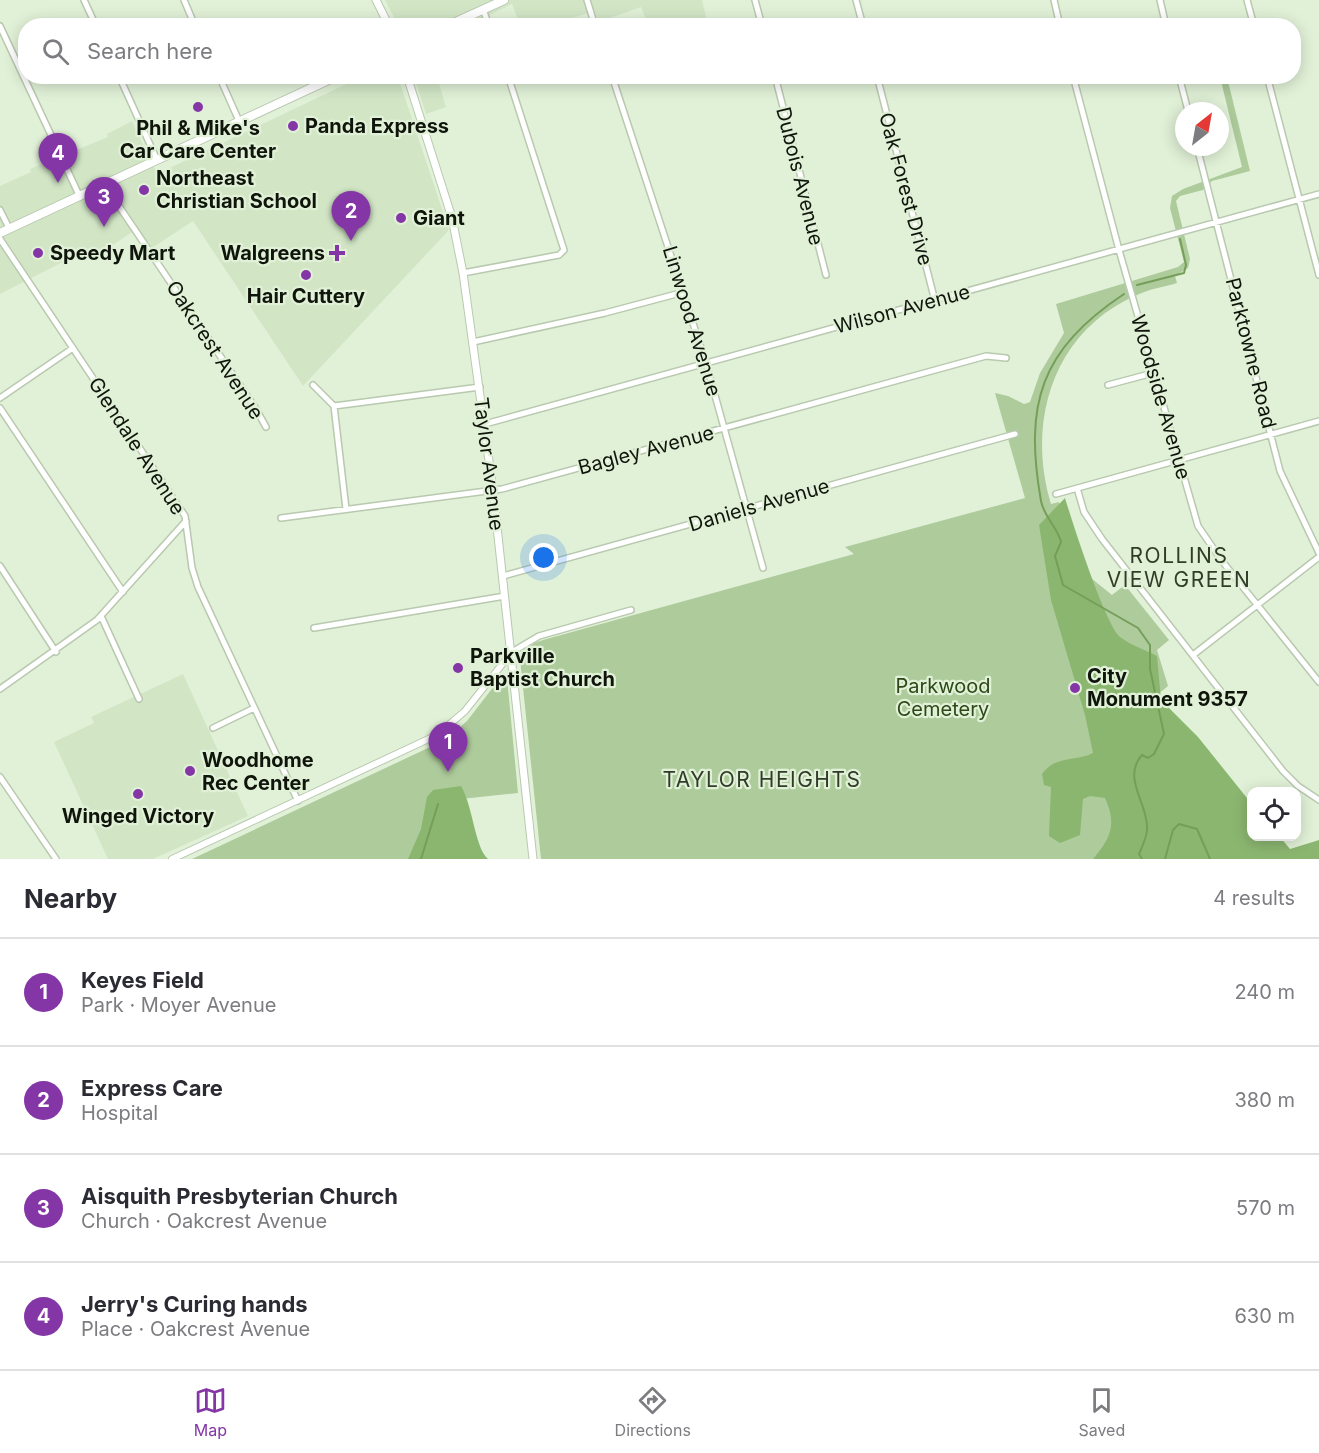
<!DOCTYPE html>
<html lang="en">
<head>
<meta charset="utf-8">
<style>
  :root { --surface:#fff; --page:#f7f7f7; --text:#2b2b33; --muted:#7c7c81; --line:#e1e1e2; --accent:#8436a6 }
  body { margin:0; font-family:Inter,sans-serif; background:var(--page); color:var(--text) }
  .controls { position:absolute; right:18px; bottom:18px; display:grid; overflow:hidden; border-radius:12px; box-shadow:0 3px 15px #0003 }
  .controls button { width:54px; height:54px; display:grid; place-items:center; padding:0; border:0; border-bottom:2px solid var(--line); background:var(--surface); color:var(--text); font:30px sans-serif }
  .compass { position:absolute; left:1175px; top:102px; width:54px; height:54px; border-radius:50%; background:var(--surface); box-shadow:0 3px 15px #0003; rotate:31deg }
  .you { position:absolute; left:544px; top:558px; width:21px; height:21px; margin:-15px; border:4px solid #fff; border-radius:50%; background:#1a73e8; box-shadow:0 0 0 9px #1a73e833 }
  .badge { display:grid; place-items:center; width:39px; height:39px; border-radius:50%; background:var(--accent); color:#fff; font-size:20px; font-weight:700 }
  .pin { position:absolute; translate:-50% -50px; filter:drop-shadow(0 2px 3px #0008) }
  .pin::after { content:''; position:absolute; top:32px; width:21px; height:18px; background:inherit; clip-path:polygon(0 0,100% 0,50% 100%) }
  .list { margin:0; padding:0; list-style:none }
  h2 { display:flex; justify-content:space-between; align-items:center; height:78px; margin:0; padding:0 24px; font-size:26px }
  h2 small { font-size:20px; font-weight:400; color:var(--muted) }
  .list li { display:grid; grid-template-columns:39px 1fr auto; gap:18px; align-items:center; box-sizing:border-box; height:108px; padding:0 24px; border-top:2px solid var(--line) }
  .list b { display:block; font-size:22px; white-space:nowrap }
  .list p { margin:0; font-size:20px; white-space:nowrap; color:var(--muted) }
  .list em { font-size:20px; font-style:normal; color:var(--muted) }
  .icon { flex:none; width:33px; height:33px; fill:none; stroke:currentColor; stroke-width:2; stroke-linecap:round; stroke-linejoin:round }
  .map { position:relative; flex:none; width:1319px; height:859px; overflow:hidden }
  .search { position:absolute; background:var(--surface); box-shadow:0 3px 15px #0003; left:18px; right:18px; top:18px; height:66px; display:flex; align-items:center; gap:15px; box-sizing:border-box; padding:0 21px; border-radius:24px; color:var(--muted); font-size:22px }
  .sheet { height:510px; background:var(--surface) }
  nav { display:flex; justify-content:space-around; align-items:center; box-sizing:border-box; height:84px; border-top:2px solid var(--line); background:var(--surface); font-size:16px; color:var(--muted) }
  nav a { display:grid; justify-items:center; gap:3px }
  nav .on { color:var(--accent) }
  .map>svg:first-child { display:block }
  .built { fill:#d2e6c6 }
  .green { fill:#aecb9c }
  .forest { fill:#8bb670 }
  .lines { fill:none; stroke-linecap:round; stroke-linejoin:round }
  .stream { stroke:#759e59; stroke-width:2 }
  .minor-casing { stroke:#b9c9b0; stroke-width:8 }
  .tertiary-casing { stroke:#b9c9b0; stroke-width:8 }
  .secondary-casing { stroke:#b9c9b0; stroke-width:9 }
  .primary-casing { stroke:#b9c9b0; stroke-width:10 }
  .minor { stroke:#fff; stroke-width:5 }
  .tertiary { stroke:#fff; stroke-width:6 }
  .secondary { stroke:#fff; stroke-width:7 }
  .primary { stroke:#fff; stroke-width:8 }
  .poi-dot { fill:#8436a6; stroke:#e1f1d7; stroke-width:2 }
  .labels { text-anchor:middle; dominant-baseline:central; stroke-width:4.5; stroke-linejoin:round; paint-order:stroke }
  .poi-label { font-size:20px; font-weight:bold; fill:#10150c; stroke:#e1f1d7; text-anchor:start }
  .street-label { font-size:20px; fill:#10150c; stroke:#e1f1d7 }
  .park-label { font-size:20px; fill:#2d4918; stroke:#e1f1d7 }
  .neighbourhood-label { font-size:21px; letter-spacing:1.5px; fill:#303c28; stroke:#e1f1d7 }
</style>
</head>
<body>
<div class="map">
<svg width="1319" height="859" viewBox="0 0 1319 859">
  <rect width="100%" height="100%" fill="#e1f1d7"/>
  <path class="built" d="M385,0H702L708,25H648L641,7L599,22L594,11L551,25H520L512,4L479,20L482,25H398Z
    M361,77H398L449,230L303,386L193,221L149,250L135,230L91,260L84,251L0,294V186L31,172L30,169L108,137L107,134L132,121L157,174Z
    M414,77H437L446,107L426,114Z
    M183,674L248,816L153,859H108L54,742L94,723L91,717Z"/>
  <path class="green" d="M1220,77H1227L1250,171L1212,181L1203,190L1180,196L1176,201L1190,259L1188,268L1175,276L1177,283C1164,287 1149,289 1137,295C1053,331 1026,422 1051,504L1059,502L1076,566L1112,595L1125,585L1169,640L1157,650L1168,686L1120,725L1156,859H541L520,659L534,643L543,640L854,554L845,547L1025,498L995,393L1008,396L1024,404L1030,402L1040,373L1064,333L1056,304L1178,267L1184,262L1170,208L1172,196L1183,189L1242,167Z
    M501,677L507,678L518,793L461,799L466,859H192L445,740L467,721Z"/>
  <path class="forest" d="M1065,498C1072,521 1105,624 1120,637C1130,645 1146,650 1157,656L1161,700L1198,737L1251,803L1252,836L1280,837L1290,849L1319,840V859H1093C1111,838 1117,824 1105,798L1090,796L1083,799L1080,835L1060,843L1049,836L1051,787L1044,785L1042,774C1056,755 1074,762 1093,753L1085,715L1051,600L1039,525Z
    M461,786C473,806 475,848 488,859H408L421,829L427,797L433,790Z"/>
  <g class="lines">
    <path class="stream" d="M1137,285L1184,273L1186,265L1180,239
      M1124,294C1040,350 1024,404 1041,501C1044,517 1058,528 1061,542L1055,556L1063,585L1138,628L1150,645V669L1164,734L1154,754L1148,758L1142,755C1121,778 1149,804 1147,831C1146,839 1142,847 1139,854L1142,859
      M421,859L438,804
      M1165,859L1173,830L1179,824L1197,829L1210,859"/>
    <g class="minor-casing">
      <path id="minor" d="M84,0L96,26
        M184,0L195,26
        M587,0L595,26
        M755,0L762,26
        M856,0L863,26
        M1054,0L1060,26
        M1160,0L1166,26
        M1247,0L1254,26
        M483,9L489,26
        M0,26L79,195
        M119,76L157,160
        M219,76L239,121
        M612,76L706,363L763,568
        M775,76L826,275
        M877,76L935,301
        M1073,76L1119,250L1198,526L1222,561L1319,682
        M1179,76L1188,111
        M1267,76L1319,275
        M1197,147L1280,471L1319,553
        M104,184L256,409L266,427
        M0,210L9,228
        M0,239L185,516L192,568L198,587L298,801
        M463,273L559,255L564,250L508,76
        M473,342L605,313L684,292
        M313,385L334,406L346,509
        M1108,385L1153,373
        M0,398L73,348
        M334,406L480,387
        M0,408L123,592
        M485,424L1319,194
        M1077,488L1084,512L1102,539L1283,771L1298,786L1319,800
        M1056,494L1319,421
        M281,518L502,489L986,356L1006,358
        M0,566L56,652
        M503,576L1015,434
        M101,616L139,699
        M314,628L505,596
        M512,652L539,636L631,610
        M1193,655L1319,557
        M0,689L97,620L186,521
        M213,728L254,708
        M0,777L56,859"/>
    </g>
    <g class="tertiary-casing">
      <path id="tertiary" d="M172,859L437,735L465,711L511,653"/>
    </g>
    <g class="secondary-casing">
      <path id="secondary" d="M376,0L389,26
        M407,76L452,218L463,273L493,490L533,859"/>
    </g>
    <g class="primary-casing">
      <path id="primary" d="M447,26L504,0
        M0,233L337,76"/>
    </g>
    <use href="#minor" class="minor"/>
    <use href="#tertiary" class="tertiary"/>
    <use href="#secondary" class="secondary"/>
    <use href="#primary" class="primary"/>
  </g>
  <g class="poi-dot">
    <circle cx="198" cy="107" r="6"/>
    <circle cx="293" cy="126" r="6"/>
    <circle cx="144" cy="190" r="6"/>
    <circle cx="401" cy="218" r="6"/>
    <circle cx="38" cy="253" r="6"/>
    <path d="M334 244h6v6h6v6h-6v6h-6v-6h-6v-6h6z"/>
    <circle cx="306" cy="275" r="6"/>
    <circle cx="458" cy="668" r="6"/>
    <circle cx="1075" cy="688" r="6"/>
    <circle cx="190" cy="771" r="6"/>
    <circle cx="138" cy="794" r="6"/>
  </g>
  <g class="labels">
    <g class="poi-label">
      <text x="305" y="126">Panda Express</text>
      <text x="198" y="128" text-anchor="middle">Phil &amp; Mike's<tspan x="198" dy="23">Car Care Center</tspan></text>
      <text x="156" y="178">Northeast<tspan x="156" dy="23">Christian School</tspan></text>
      <text x="413" y="218">Giant</text>
      <text x="50" y="253">Speedy Mart</text>
      <text x="325" y="253" text-anchor="end">Walgreens</text>
      <text x="306" y="296" text-anchor="middle">Hair Cuttery</text>
      <text x="470" y="656">Parkville<tspan x="470" dy="23">Baptist Church</tspan></text>
      <text x="1087" y="676">City<tspan x="1087" dy="23">Monument 9357</tspan></text>
      <text x="202" y="760">Woodhome<tspan x="202" dy="23">Rec Center</tspan></text>
      <text x="138" y="816" text-anchor="middle">Winged Victory</text>
    </g>
    <g class="street-label">
      <text transform="translate(800 176) rotate(76)">Dubois Avenue</text>
      <text transform="translate(906 189) rotate(75)">Oak Forest Drive</text>
      <text transform="translate(902 309) rotate(-15)">Wilson Avenue</text>
      <text transform="translate(692 321) rotate(73)">Linwood Avenue</text>
      <text transform="translate(215 350) rotate(57)">Oakcrest Avenue</text>
      <text transform="translate(1251 353) rotate(76)">Parktowne Road</text>
      <text transform="translate(1161 397) rotate(74)">Woodside Avenue</text>
      <text transform="translate(137 446) rotate(57)">Glendale Avenue</text>
      <text transform="translate(646 450) rotate(-15)">Bagley Avenue</text>
      <text transform="translate(489 464) rotate(83)">Taylor Avenue</text>
      <text transform="translate(759 505) rotate(-16)">Daniels Avenue</text>
    </g>
    <g class="park-label">
      <text x="943" y="686">Parkwood<tspan x="943" dy="23">Cemetery</tspan></text>
    </g>
    <g class="neighbourhood-label">
      <text x="1179" y="555">ROLLINS<tspan x="1179" dy="24">VIEW GREEN</tspan></text>
      <text x="762" y="779">TAYLOR HEIGHTS</text>
    </g>
  </g>
</svg>
<div class="controls">
<button><svg class="icon" aria-label="locate" viewBox="0 0 24 24"><circle cx="12" cy="12" r="6"/><path d="M12 2v4M12 18v4M2 12h4M18 12h4"/></svg></button>
</div>
<svg class="compass" viewBox="-18 -18 36 36"><path d="M0-13l5 13h-10z" fill="#e53935"/><path d="M0 13l5-13h-10z" fill="#7c7c81"/></svg>
<div class="you"></div>
<div class="pin badge" style="left:448px;top:772px">1</div>
<div class="pin badge" style="left:351px;top:241px">2</div>
<div class="pin badge" style="left:104px;top:227px">3</div>
<div class="pin badge" style="left:58px;top:183px">4</div>
<div class="search"><svg class="icon" aria-label="search" viewBox="0 0 24 24"><circle cx="10" cy="10" r="6"/><path d="M15 15l6 6"/></svg>Search here</div>
</div>
<section class="sheet">
<h2>Nearby<small>4 results</small></h2>
<ul class="list">
<li><span class="badge">1</span><div><b>Keyes Field</b><p>Park · Moyer Avenue</p></div><em>240 m</em></li>
<li><span class="badge">2</span><div><b>Express Care</b><p>Hospital</p></div><em>380 m</em></li>
<li><span class="badge">3</span><div><b>Aisquith Presbyterian Church</b><p>Church · Oakcrest Avenue</p></div><em>570 m</em></li>
<li><span class="badge">4</span><div><b>Jerry's Curing hands</b><p>Place · Oakcrest Avenue</p></div><em>630 m</em></li>
</ul>
</section>
<nav>
<a class="on"><svg class="icon" aria-label="map" viewBox="0 0 24 24"><path d="M3 6l6-2 6 2 6-2v14l-6 2-6-2-6 2zM9 4v14M15 6v14"/></svg>Map</a>
<a><svg class="icon" aria-label="directions" viewBox="0 0 24 24"><path d="M12 3l9 9-9 9-9-9zM9 14v-3h6M13 9l2 2-2 2"/></svg>Directions</a>
<a><svg class="icon" aria-label="saved" viewBox="0 0 24 24"><path d="M7 4h10v16l-5-4-5 4z"/></svg>Saved</a>
</nav>
</body>
</html>
